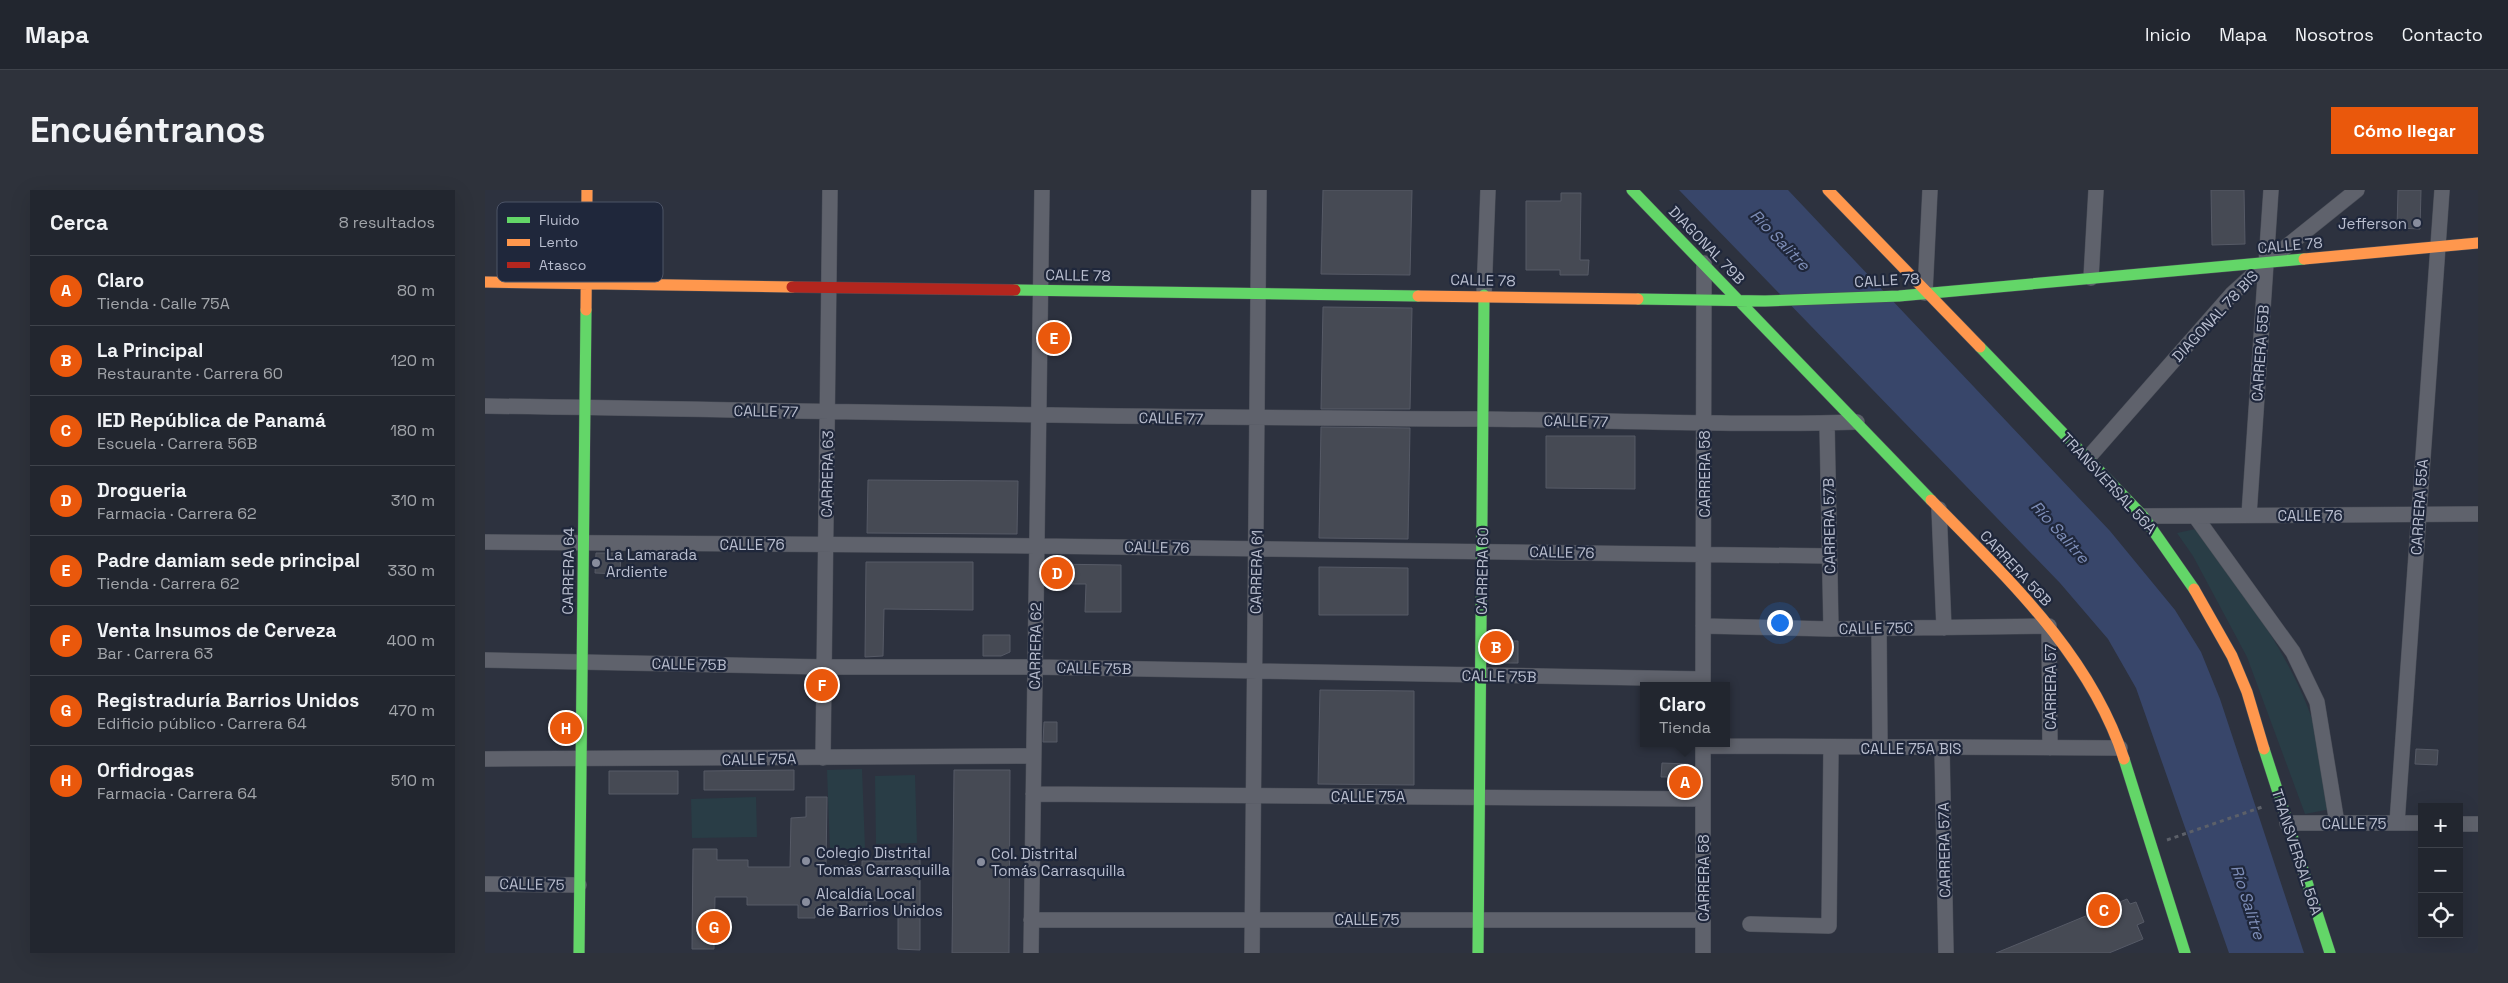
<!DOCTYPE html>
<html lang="es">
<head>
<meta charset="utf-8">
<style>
  :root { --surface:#22262f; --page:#2e323b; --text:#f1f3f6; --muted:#a2a5aa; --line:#3f434b; --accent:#ea580c }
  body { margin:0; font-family:"Space Grotesk",sans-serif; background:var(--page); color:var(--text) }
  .controls { position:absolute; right:15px; bottom:15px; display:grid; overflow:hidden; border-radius:0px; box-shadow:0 5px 20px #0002 }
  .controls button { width:45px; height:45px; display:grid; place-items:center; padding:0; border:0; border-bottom:1px solid var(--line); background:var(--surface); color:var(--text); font:25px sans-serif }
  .you { position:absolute; left:1294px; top:432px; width:18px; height:18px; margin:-12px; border:4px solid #fff; border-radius:50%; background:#1a73e8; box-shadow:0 0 0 8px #1a73e833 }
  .badge { display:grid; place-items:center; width:32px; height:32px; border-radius:50%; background:var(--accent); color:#fff; font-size:16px; font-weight:700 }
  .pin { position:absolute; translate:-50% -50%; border:2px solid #fff; box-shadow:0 1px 5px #0006 }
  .popup { position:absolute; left:1155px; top:492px; width:90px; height:65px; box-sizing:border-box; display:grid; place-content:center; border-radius:0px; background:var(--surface); filter:drop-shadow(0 1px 4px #0005); font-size:16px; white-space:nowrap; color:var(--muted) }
  .popup b { font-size:19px; color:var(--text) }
  .popup::after { content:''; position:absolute; left:50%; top:100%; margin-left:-10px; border:10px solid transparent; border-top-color:var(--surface) }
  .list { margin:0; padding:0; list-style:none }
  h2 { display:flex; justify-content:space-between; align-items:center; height:65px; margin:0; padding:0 20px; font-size:21px }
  h2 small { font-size:16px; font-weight:400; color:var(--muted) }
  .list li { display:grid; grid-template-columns:32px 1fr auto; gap:15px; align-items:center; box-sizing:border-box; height:70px; padding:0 20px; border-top:1px solid var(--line) }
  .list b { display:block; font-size:19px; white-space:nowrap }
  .list p { margin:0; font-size:16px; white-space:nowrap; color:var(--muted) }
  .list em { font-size:16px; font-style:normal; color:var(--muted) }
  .icon { flex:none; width:28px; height:28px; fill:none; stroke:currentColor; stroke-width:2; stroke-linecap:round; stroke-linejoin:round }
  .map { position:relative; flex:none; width:1993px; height:763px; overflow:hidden; border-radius:0px }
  header { display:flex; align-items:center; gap:30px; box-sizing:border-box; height:70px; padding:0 25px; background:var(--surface); border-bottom:1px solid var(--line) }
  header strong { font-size:24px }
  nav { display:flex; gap:28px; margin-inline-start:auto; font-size:18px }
  .intro { display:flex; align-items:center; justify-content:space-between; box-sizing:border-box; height:120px; padding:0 30px }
  h1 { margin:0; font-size:35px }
  .button { padding:12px 22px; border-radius:0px; background:var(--accent); color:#fff; font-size:18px; font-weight:700 }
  main { display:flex; gap:30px; padding:0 30px }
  aside { flex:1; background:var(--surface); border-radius:0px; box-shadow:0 5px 20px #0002 }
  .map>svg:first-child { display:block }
  .green { fill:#293d46 }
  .water { fill:#38466a }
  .building { fill:#464a54; stroke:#565a66 }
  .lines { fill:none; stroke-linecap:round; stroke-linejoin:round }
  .street-casing { stroke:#4a4e58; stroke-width:16 }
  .fast-casing { stroke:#4a4e58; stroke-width:12 }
  .slow-casing { stroke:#4a4e58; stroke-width:12 }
  .jam-casing { stroke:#4a4e58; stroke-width:12 }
  .path { stroke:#5c6069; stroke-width:3; stroke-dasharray:4 4; stroke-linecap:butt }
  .street { stroke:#5f626c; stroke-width:15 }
  .fast { stroke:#63d668; stroke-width:11 }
  .slow { stroke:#ff974d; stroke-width:11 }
  .jam { stroke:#b3261e; stroke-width:11 }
  .poi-dot { fill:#888d9d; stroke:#1f273b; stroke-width:2 }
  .labels { text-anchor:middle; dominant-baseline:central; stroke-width:4.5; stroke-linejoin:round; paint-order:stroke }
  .poi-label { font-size:15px; fill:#b9becf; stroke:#1f273b; text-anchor:start }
  .street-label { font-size:15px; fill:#b9becf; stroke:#1f273b }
  .water-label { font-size:16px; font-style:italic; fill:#7e8eb8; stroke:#1f273b }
  .key { fill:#1f273b; stroke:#4d5467; stroke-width:1 }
  .key-label { font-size:14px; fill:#b9becf }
</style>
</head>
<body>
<header>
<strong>Mapa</strong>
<nav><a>Inicio</a><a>Mapa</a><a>Nosotros</a><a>Contacto</a></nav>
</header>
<div class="intro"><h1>Encuéntranos</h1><a class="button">Cómo llegar</a></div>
<main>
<aside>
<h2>Cerca<small>8 resultados</small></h2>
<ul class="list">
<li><span class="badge">A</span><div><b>Claro</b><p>Tienda · Calle 75A</p></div><em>80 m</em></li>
<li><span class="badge">B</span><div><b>La Principal</b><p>Restaurante · Carrera 60</p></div><em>120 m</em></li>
<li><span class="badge">C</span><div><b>IED República de Panamá</b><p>Escuela · Carrera 56B</p></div><em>180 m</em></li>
<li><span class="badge">D</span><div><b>Drogueria</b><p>Farmacia · Carrera 62</p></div><em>310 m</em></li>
<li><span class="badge">E</span><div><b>Padre damiam sede principal</b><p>Tienda · Carrera 62</p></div><em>330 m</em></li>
<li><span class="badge">F</span><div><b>Venta Insumos de Cerveza</b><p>Bar · Carrera 63</p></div><em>400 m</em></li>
<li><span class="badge">G</span><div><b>Registraduría Barrios Unidos</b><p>Edificio público · Carrera 64</p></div><em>470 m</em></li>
<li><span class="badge">H</span><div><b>Orfidrogas</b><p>Farmacia · Carrera 64</p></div><em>510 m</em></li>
</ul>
</aside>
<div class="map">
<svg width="1993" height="763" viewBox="0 0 1993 763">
  <rect width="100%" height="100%" fill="#2d323f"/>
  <path class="green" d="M1715,338C1752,394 1799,456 1823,518C1836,551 1842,585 1846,619L1820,624L1762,467L1708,366L1692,343Z
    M377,579L380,658L345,660L342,580Z
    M430,585L432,653L391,654L390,586Z
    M271,607L272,647L207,648L206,609Z"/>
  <path class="water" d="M1194,0H1303L1625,341L1690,420L1716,462L1735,509L1819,763H1744L1651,498L1623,449L1575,393Z"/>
  <path class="building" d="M838,0H927L925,85L836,84Z
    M1726,0H1759L1760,54L1727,55Z
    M1913,0H1936L1935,39L1912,38Z
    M1076,3H1096L1095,70H1104L1103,85H1075V80H1041V11H1076Z
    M114,34H141V46H134V53H114Z
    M838,117L927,118L925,219H836Z
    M836,237L925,238L923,349L834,348Z
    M1061,246H1150V299L1061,298Z
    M383,290L533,291L532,344L382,343Z
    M111,363H136L135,384L110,383Z
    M381,372H488V420L399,419L398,466L380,467Z
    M563,374L636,375V422H600L601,394H563Z
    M834,377L923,378V425H834Z
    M498,445H525V462L516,466H498Z
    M1008,451H1033V473H1008Z
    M835,500L929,501V595L833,594Z
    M66,528H83V544H66Z
    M559,532H572V552H558Z
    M1931,559L1953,560L1952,575L1930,574Z
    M1177,573L1203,574L1202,595H1183L1184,587H1176Z
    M309,580V600H219V581Z
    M469,580H525L524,763H467Z
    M124,581H193V604H124Z
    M321,607H342L341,676H377V671H409V659H435V760L413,759V710L382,711V718H330V728H313V715H262V707H230L229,759H207L208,659H232V670H263V677H305L306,628L321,627Z
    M1642,709L1645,714L1651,712L1659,732L1652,735L1658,749L1624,763H1511Z"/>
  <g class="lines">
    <g class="street-casing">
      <path id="street" d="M1606,88L1611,0
        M1440,103L1445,0
        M999,105L1003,0
        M0,216C331,221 662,228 993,229C1120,230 1246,236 1372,232
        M1342,233L1346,439
        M1603,268L1747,104L1781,73L1872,0
        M1454,319L1459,438
        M1764,325L1786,0
        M1658,326L1993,324
        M1710,326L1808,462L1832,512L1852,633
        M0,352L551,356L1344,366
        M1218,436L1346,439L1564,436L1565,558
        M1394,438L1395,558
        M0,470L339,477H550L1218,489
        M1218,496L1219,73
        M1218,556L1635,558
        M1457,558L1461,763
        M338,568L345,0
        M0,569L548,566
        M548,604L1218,609
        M1802,633H1937
        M1912,633L1957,0
        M1974,634H1993
        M0,694L94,695
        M546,730H1218
        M1265,734L1344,736L1346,557
        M546,763L557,0
        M767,763L774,0
        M1218,763V553"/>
    </g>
    <g class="fast-casing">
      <path id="fast" d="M1147,0L1446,310
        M530,100L933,106
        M1153,109L1280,111L1414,106L1819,69
        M1495,157L1658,326L1709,399
        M1779,559L1845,763
        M1639,569L1700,763
        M94,763L101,120
        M993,763L999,105"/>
    </g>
    <g class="slow-casing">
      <path id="slow" d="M1343,0L1495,157
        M1819,69L1993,53
        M0,92L307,97
        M933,106L1153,109
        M101,120L102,0
        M1446,310C1521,387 1605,464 1639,569
        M1709,399L1747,466L1762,502L1779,559"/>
    </g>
    <g class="jam-casing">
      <path id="jam" d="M307,97L530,100"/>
    </g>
    <path class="path" d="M1682,650L1780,616"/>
    <use href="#street" class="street"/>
    <use href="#fast" class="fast"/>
    <use href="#slow" class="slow"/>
    <use href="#jam" class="jam"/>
  </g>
  <g class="poi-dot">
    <circle cx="1932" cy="33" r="5"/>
    <circle cx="111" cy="373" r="5"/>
    <circle cx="321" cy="671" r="5"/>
    <circle cx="496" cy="672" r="5"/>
    <circle cx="321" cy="712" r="5"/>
  </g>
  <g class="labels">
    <g class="poi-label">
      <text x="1922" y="33" text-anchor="end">Jefferson</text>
      <text x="121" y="364">La Lamarada<tspan x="121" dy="17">Ardiente</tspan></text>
      <text x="331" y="662">Colegio Distrital<tspan x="331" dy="17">Tomas Carrasquilla</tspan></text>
      <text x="506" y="663">Col. Distrital<tspan x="506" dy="17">Tomás Carrasquilla</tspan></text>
      <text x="331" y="703">Alcaldía Local<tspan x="331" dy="17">de Barrios Unidos</tspan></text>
    </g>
    <g class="street-label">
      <text transform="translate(1222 55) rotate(46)">DIAGONAL 79B</text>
      <text transform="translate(1805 55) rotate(-5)">CALLE 78</text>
      <text transform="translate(593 85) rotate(1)">CALLE 78</text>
      <text transform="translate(998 90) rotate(1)">CALLE 78</text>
      <text transform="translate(1402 90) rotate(-3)">CALLE 78</text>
      <text transform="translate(1730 126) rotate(-47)">DIAGONAL 78 BIS</text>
      <text transform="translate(1775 163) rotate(-86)">CARRERA 55B</text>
      <text transform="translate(281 221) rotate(1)">CALLE 77</text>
      <text transform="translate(686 228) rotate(1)">CALLE 77</text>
      <text transform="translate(1091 231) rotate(1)">CALLE 77</text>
      <text transform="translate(342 284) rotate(-89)">CARRERA 63</text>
      <text transform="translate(1219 284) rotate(-90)">CARRERA 58</text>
      <text transform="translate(1624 293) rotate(47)">TRANSVERSAL 56A</text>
      <text transform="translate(1934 317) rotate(-86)">CARRERA 55A</text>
      <text x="1825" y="325">CALLE 76</text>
      <text transform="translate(1344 336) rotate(-91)">CARRERA 57B</text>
      <text x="267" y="354">CALLE 76</text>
      <text transform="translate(672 357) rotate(1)">CALLE 76</text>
      <text transform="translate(1077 362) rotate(1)">CALLE 76</text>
      <text transform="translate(1531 378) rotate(47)">CARRERA 56B</text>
      <text transform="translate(83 381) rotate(-89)">CARRERA 64</text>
      <text transform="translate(997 381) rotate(-89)">CARRERA 60</text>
      <text transform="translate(771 382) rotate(-89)">CARRERA 61</text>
      <text transform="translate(1391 438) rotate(-1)">CALLE 75C</text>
      <text transform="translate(550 456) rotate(-89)">CARRERA 62</text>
      <text transform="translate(204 474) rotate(1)">CALLE 75B</text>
      <text transform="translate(609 478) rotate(1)">CALLE 75B</text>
      <text transform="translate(1014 486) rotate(1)">CALLE 75B</text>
      <text transform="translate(1565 497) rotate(-90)">CARRERA 57</text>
      <text x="1426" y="558">CALLE 75A BIS</text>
      <text transform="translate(274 569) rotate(-1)">CALLE 75A</text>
      <text x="883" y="606">CALLE 75A</text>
      <text x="1869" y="633">CALLE 75</text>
      <text transform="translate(1459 660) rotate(-91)">CARRERA 57A</text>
      <text transform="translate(1812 662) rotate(72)">TRANSVERSAL 56A</text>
      <text transform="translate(1218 688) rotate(-90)">CARRERA 58</text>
      <text transform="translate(47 694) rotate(1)">CALLE 75</text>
      <text x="882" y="729">CALLE 75</text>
    </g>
    <g class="water-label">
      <text transform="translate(1295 50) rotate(46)">Río Salitre</text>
      <text transform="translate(1575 342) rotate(48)">Río Salitre</text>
      <text transform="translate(1763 712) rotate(72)">Río Salitre</text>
    </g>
  </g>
  <rect x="12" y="12" width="166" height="80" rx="8" class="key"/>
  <rect x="22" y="27" width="23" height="6" fill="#63d668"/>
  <rect x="22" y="49" width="23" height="7" fill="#ff974d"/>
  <rect x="22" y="72" width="23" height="6" fill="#b3261e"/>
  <g class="key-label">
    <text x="54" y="35">Fluido</text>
    <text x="54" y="57">Lento</text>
    <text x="54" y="80">Atasco</text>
  </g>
</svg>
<div class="controls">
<button>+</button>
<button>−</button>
<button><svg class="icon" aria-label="locate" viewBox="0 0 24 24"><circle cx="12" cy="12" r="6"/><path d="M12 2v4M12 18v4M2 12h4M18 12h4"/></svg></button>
</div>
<div class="you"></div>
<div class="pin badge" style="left:1200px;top:592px">A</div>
<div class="popup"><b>Claro</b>Tienda</div>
<div class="pin badge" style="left:1011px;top:457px">B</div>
<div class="pin badge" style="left:1619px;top:720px">C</div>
<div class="pin badge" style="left:572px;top:383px">D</div>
<div class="pin badge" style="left:569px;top:148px">E</div>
<div class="pin badge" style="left:337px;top:495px">F</div>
<div class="pin badge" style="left:229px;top:737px">G</div>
<div class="pin badge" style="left:81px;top:538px">H</div>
</div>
</main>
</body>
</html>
